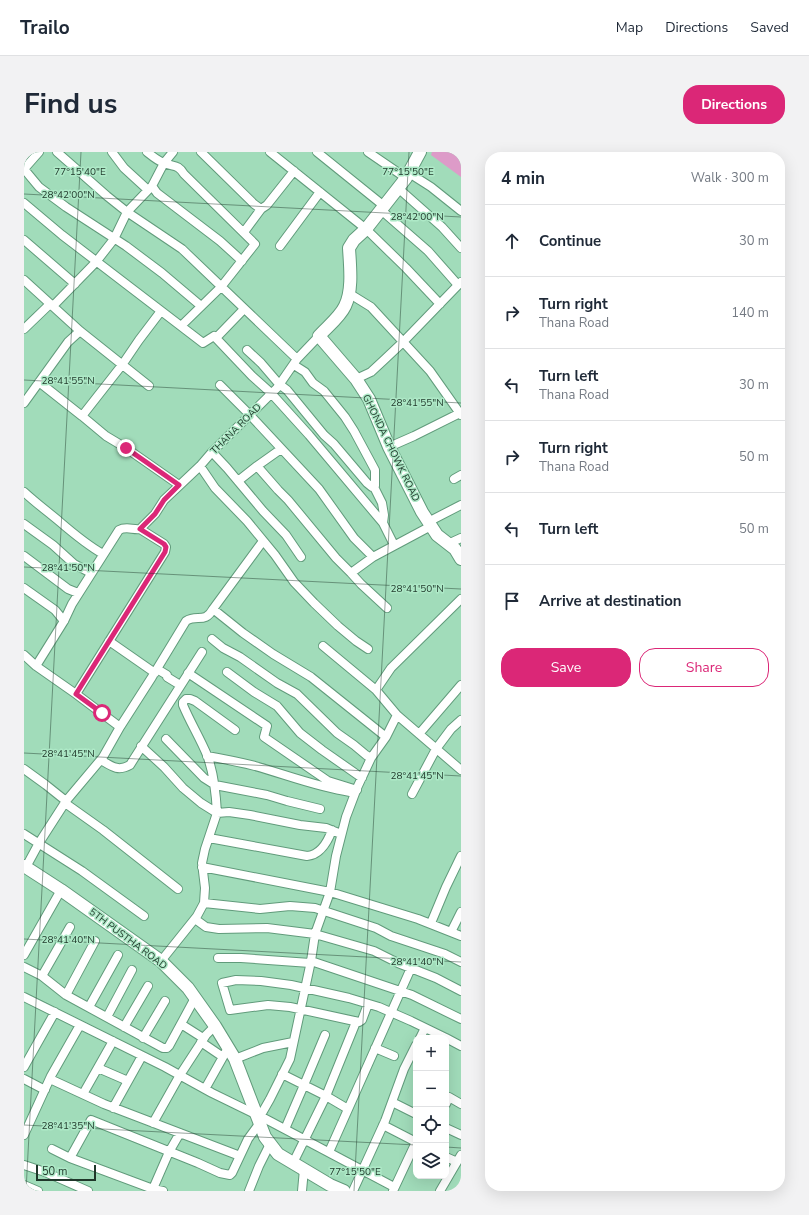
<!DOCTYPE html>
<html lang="en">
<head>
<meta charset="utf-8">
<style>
  :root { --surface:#fff; --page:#f2f2f3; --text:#1f2937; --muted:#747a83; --line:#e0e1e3; --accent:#db2777 }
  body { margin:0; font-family:"Nunito Sans",sans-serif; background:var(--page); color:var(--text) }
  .controls { position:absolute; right:12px; bottom:12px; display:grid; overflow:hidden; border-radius:8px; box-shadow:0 4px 16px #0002 }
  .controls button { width:36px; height:36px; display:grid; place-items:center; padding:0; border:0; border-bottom:1px solid var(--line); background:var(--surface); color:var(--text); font:20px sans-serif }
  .scale { position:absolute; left:12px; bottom:10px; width:60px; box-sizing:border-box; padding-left:4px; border:2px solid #1f372a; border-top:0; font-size:11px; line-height:14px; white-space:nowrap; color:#1f372a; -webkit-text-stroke:3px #aee9c7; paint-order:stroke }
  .stop { position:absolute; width:12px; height:12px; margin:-9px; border:3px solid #db2777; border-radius:50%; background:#fff }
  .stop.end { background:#db2777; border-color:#fff; box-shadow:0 1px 4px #0008 }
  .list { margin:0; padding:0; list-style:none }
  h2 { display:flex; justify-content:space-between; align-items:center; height:52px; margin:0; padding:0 16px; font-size:17px }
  h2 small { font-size:13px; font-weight:400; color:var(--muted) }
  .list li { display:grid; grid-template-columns:26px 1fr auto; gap:12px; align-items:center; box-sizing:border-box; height:72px; padding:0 16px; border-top:1px solid var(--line) }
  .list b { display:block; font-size:15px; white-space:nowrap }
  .list p { margin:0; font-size:13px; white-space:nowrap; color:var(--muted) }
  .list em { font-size:13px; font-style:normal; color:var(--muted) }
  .actions { display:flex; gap:8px; padding:12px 16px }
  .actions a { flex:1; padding:9px 0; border:1px solid var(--accent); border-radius:16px; text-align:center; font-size:14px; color:var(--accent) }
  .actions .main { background:var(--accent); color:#fff }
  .icon { flex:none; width:22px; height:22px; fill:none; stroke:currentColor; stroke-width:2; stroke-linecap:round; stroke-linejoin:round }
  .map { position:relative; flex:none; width:437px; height:1039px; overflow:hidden; border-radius:16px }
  header { display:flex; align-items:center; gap:24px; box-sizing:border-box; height:56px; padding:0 20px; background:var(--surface); border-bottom:1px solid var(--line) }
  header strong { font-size:19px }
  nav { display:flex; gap:22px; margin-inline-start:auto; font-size:14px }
  .intro { display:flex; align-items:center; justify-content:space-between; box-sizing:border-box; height:96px; padding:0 24px }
  h1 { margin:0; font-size:28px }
  .button { padding:10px 18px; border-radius:16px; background:var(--accent); color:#fff; font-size:14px; font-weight:700 }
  main { display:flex; gap:24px; padding:0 24px }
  aside { flex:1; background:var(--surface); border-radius:16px; box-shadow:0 4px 16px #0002 }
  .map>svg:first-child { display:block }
  .green { fill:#dd9bc8 }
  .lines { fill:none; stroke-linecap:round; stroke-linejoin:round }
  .street-casing { stroke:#619b7b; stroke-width:10 }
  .secondary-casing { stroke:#619b7b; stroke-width:14 }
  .street { stroke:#fff; stroke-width:8 }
  .secondary { stroke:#fff; stroke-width:12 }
  .route { stroke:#db2777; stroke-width:5 }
  .ticks { fill:none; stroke:#1f372a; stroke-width:1; stroke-opacity:0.45 }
  .labels { text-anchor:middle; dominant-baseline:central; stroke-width:3; stroke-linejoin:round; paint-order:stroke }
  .street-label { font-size:10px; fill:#1f372a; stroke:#aee9c7 }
  .ticks-label { font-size:10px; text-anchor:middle; fill:#1f372a; stroke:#aee9c7; stroke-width:3; stroke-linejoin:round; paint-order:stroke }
</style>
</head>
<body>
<header>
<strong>Trailo</strong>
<nav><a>Map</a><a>Directions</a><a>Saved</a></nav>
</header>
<div class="intro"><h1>Find us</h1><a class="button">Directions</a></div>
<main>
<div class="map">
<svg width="437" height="1039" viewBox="0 0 437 1039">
  <rect width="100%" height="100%" fill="#a1dcba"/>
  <path class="green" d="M408,0H437V25L407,3Z"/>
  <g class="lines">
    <g class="street-casing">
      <path id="street" d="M33,0L83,44L103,60L158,97L273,207
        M88,0L100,16L124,38
        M123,0C128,4 134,9 140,11C150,15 154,12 160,22L231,92L197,135L157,174
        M177,0L230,52L237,57L243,53L270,19
        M246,0L342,77L382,116L416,152
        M293,0L360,54
        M344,0L382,26
        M0,17L15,35L42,55L102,94L138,121L177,154
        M0,17L15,0
        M385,21L407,35L437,59
        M128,34L133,41L196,89L218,109
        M374,36L418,75L437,96
        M0,51L38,83L179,191L190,184L228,224L247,241L285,283L359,371
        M357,58L404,99L434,133
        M220,80L237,57
        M0,88L51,132
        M256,94L296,40
        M0,128L56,179L125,234
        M326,142L347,155L406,219L437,263
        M29,154L72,110L90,87L103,60L128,34L140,11L149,0
        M0,177L26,152
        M192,186L220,157
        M223,198L237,211L255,232L263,238L300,283L310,292L343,331L348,335L351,334V318L330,279L321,265L300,239L289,231L281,220L270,213
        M332,227L347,220L361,207L379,190L437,130
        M15,230L58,264L82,284L102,296L155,333
        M196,233L226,263L295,337L330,386L349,405
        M0,251L44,190L56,179
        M58,264L98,213L115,188L137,159
        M365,295L390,284L436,261
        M188,300L203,316L239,359L262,383L277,405
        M176,314L191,336L223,369L251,403L270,430L290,451L314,474L332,489L344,497
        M233,314L254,338L264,348L312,406L327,421L337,432L363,456
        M430,327L437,323
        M214,329L233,314L257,297
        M350,335L358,351L360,363L359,371L370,393
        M0,340C12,351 24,360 36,370C50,382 63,393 79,402
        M404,370L437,353
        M0,372L29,393L50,412L67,421
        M116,377L131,362L140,348L176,314L188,300L253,236L273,207L295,184
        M424,392L437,386
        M0,404L44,437L54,441
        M327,421L349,405L407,374
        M0,436L31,458L40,469
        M189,457L219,481L249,502L287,525L362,585
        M188,487L199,496L216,505L253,531L273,542L313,581L330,593L342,603L347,606
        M85,489L131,521
        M299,494L352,538L373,563L437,618
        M0,503L12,514L52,542L96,575
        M12,514L40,469L48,452L95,378C102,374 109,378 116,377
        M133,517L143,523V525L156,533
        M203,520L230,540L253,554L276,581L298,598L338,626
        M164,521L243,574L240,585L304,629L333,638
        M352,538L367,516L437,447
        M52,542L141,400L142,395L140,392L116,377
        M211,578L171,549L166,547H162L159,550V553C166,570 176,586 183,603C190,621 192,642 193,661L205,660L226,663L276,673L302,676L317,682
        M395,582L437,533
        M142,587L180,626L191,633L243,643L263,649L296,657
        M117,594L140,615L159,636L177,651L193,661L181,697L178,711L181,736L180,751L173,764L137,809
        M183,604C200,607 215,610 231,614C263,623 293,635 326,640
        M77,608C87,614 94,620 106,613L178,500
        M0,617L22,633L42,649
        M388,642L412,597L427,577L437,568
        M41,651L79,678L154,737
        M0,682L58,719L120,764
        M185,686L283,704C296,703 304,689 308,678
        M2,715L15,691L42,649L79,605L96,575L128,525L162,469C173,462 181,472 189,457L239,389
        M178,715L306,740L394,767L437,784
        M180,751L236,757L266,754L291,756L352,776L367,784L421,802L437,810
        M171,767L182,775L195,777L243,776L291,782L350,799L374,811L412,826L437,839
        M407,771L422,735L437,704
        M427,780L437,760
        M0,803L37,738
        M194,806H217L286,811
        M287,809L388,843L437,867
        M0,815L18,824L42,843L139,896H143L145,894L171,846
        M18,824L46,775
        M42,843L71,789
        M0,845L141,915L188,941L231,962
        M344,852L338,868L335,870L266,855L244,853L206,858L198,831L212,828L237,829L267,833L325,846L355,855L387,869L422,886
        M65,855L94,803
        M83,865L108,818
        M157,872L179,886
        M100,875L124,834
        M119,886L141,849
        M396,886L401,876
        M422,886L437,894
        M177,890L199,905
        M351,896L370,904
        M211,907L239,896L269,890
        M0,915L31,860
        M74,916L104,929
        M258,922L302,944L324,957
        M0,927L21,938
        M26,927L80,952L216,1004
        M181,937L204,896
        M59,942L89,889
        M368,950L392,962
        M422,952L425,945L437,952
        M89,956L118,904
        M236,964L370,1035
        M234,968L246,947L266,907L287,809L291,782L306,740L312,704L322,665L333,636L347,606L362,585L373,563
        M129,971L156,923L182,883L191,874
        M359,973L392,990
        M422,976L437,983
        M261,977L280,933L301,883
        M0,983L27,924L56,873
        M28,997L46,1006L129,1037L139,1039
        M305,1000L387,816
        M422,1005L433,1010
        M46,1006L67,968L174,1011L196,1021L206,1023L208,1021L224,987L235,972
        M269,1011L302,944L332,870
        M0,1013L21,1020L64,1039
        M0,1033L14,1039
        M128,1039L145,1000L156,981
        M225,1039L235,1014L246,992
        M278,1039L280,1017
        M329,1039L361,969L380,917L392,893
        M369,1039L392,990
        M416,1039L437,1003"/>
    </g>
    <g class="secondary-casing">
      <path id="secondary" d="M396,0L382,26L342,77L330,88L325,96C326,114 329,138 321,154C316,165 303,175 295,184L332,227L345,247L365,295L398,360L413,383L431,397L437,407
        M0,714L37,738L137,809L164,836L191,874L211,907L241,985L254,1002L306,1033L320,1039"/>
    </g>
    <use href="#street" class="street"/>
    <use href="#secondary" class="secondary"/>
  </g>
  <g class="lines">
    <path class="route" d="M78,561L52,542L141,400L142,395L140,392L116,377L131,362L140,348L155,333L102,296"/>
  </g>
  <path class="ticks" d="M0,42L437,65M0,228L437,251M0,415L437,437M0,601L437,624M0,787L437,810M0,973L392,993M422,995L437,996M2,1039L57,0M330,1039L385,0"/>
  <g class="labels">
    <g class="street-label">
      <text transform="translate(212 277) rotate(-45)">THANA ROAD</text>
      <text transform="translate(367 296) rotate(64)">GHONDA CHOWK ROAD</text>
      <text transform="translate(104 787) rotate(37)">5TH PUSTHA ROAD</text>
    </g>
  </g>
  <g class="ticks-label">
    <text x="56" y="23">77°15'40"E</text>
    <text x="384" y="23">77°15'50"E</text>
    <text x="44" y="46">28°42'00"N</text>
    <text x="393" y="68">28°42'00"N</text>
    <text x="44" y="232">28°41'55"N</text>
    <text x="393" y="254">28°41'55"N</text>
    <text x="44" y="419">28°41'50"N</text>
    <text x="393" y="440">28°41'50"N</text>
    <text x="44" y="605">28°41'45"N</text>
    <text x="393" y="627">28°41'45"N</text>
    <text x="44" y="791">28°41'40"N</text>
    <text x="393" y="813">28°41'40"N</text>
    <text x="44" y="977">28°41'35"N</text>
    <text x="331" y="1023">77°15'50"E</text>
  </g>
</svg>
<div class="controls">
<button>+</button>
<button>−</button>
<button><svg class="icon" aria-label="locate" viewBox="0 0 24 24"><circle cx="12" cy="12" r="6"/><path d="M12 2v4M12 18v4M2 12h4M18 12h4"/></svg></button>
<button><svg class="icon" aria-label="layers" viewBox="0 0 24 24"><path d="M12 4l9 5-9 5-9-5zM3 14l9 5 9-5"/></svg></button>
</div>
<div class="scale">50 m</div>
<div class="stop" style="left:78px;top:561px"></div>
<div class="stop end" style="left:102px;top:296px"></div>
</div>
<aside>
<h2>4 min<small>Walk · 300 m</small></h2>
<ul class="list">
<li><svg class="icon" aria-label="ahead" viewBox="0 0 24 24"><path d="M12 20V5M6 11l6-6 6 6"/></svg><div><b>Continue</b></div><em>30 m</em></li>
<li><svg class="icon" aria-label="right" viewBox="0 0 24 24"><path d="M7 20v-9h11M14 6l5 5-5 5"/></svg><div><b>Turn right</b><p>Thana Road</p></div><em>140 m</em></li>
<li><svg class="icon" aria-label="left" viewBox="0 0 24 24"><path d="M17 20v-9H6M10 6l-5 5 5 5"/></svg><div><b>Turn left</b><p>Thana Road</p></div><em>30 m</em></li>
<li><svg class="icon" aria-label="right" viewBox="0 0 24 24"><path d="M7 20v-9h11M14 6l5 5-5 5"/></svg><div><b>Turn right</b><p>Thana Road</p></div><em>50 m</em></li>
<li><svg class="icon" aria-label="left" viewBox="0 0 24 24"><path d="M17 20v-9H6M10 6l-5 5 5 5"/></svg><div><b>Turn left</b></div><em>50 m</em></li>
<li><svg class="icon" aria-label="arrive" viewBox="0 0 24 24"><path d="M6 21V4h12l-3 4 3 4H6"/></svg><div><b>Arrive at destination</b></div></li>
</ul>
<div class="actions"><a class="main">Save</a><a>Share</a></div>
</aside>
</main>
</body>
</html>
